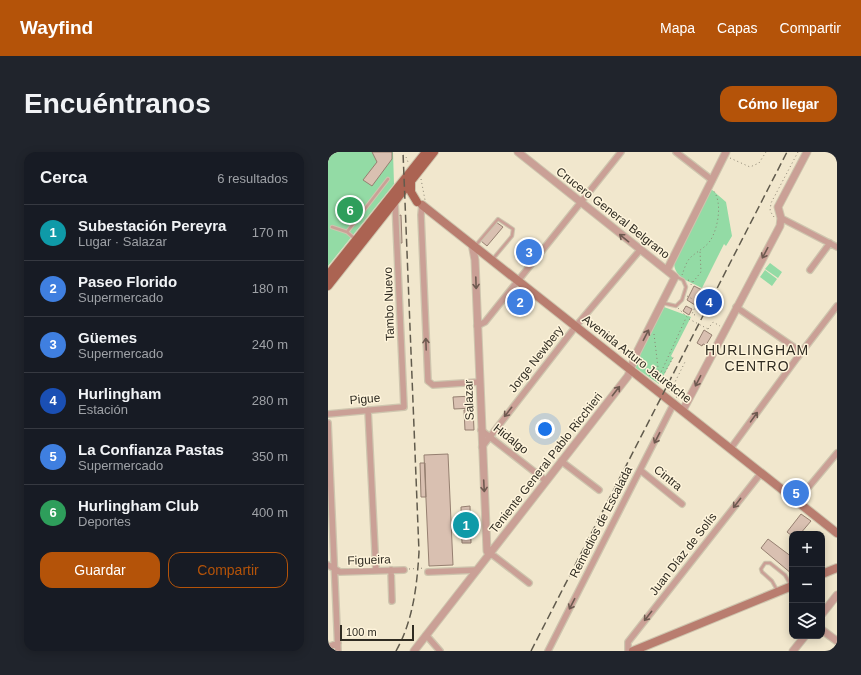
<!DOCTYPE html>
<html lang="es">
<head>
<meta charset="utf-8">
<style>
  :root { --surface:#171b24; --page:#20242c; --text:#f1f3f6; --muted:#9ea1a6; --line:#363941; --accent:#b45309 }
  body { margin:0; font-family:Helvetica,sans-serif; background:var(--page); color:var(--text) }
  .controls { position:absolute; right:12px; bottom:12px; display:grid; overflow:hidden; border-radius:8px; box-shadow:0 2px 10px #0003 }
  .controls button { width:36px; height:36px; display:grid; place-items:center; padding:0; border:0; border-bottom:1px solid var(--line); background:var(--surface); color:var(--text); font:20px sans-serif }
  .scale { position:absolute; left:12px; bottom:10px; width:74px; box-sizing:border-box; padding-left:4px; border:2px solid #302c22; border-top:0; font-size:11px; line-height:14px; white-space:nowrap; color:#302c22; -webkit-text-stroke:3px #fef4db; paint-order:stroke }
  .you { position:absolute; left:217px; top:277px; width:14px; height:14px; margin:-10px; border:3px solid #fff; border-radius:50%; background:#1a73e8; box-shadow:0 0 0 6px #1a73e833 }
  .badge { display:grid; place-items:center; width:26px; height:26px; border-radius:50%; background:var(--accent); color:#fff; font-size:13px; font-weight:700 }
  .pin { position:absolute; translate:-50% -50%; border:2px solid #fff; box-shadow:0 1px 4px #0006 }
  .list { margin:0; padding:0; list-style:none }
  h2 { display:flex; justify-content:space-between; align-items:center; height:52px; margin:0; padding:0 16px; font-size:17px }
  h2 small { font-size:13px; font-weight:400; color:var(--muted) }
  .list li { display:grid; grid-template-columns:26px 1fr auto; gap:12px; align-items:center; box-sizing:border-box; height:56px; padding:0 16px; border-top:1px solid var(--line) }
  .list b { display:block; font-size:15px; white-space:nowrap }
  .list p { margin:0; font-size:13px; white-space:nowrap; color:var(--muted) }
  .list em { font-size:13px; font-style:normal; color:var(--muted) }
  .actions { display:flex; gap:8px; padding:12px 16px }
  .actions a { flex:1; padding:9px 0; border:1px solid var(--accent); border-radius:12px; text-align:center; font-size:14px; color:var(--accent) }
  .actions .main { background:var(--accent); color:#fff }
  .icon { flex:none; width:22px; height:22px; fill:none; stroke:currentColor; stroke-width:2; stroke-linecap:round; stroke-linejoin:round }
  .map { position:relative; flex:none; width:509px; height:499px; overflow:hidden; border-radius:12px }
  header { display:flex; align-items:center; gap:24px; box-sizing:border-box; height:56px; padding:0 20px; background:var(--accent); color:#fff }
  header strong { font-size:19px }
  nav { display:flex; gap:22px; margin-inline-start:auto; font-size:14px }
  .intro { display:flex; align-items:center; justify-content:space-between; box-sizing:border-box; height:96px; padding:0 24px }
  h1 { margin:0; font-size:28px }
  .button { padding:10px 18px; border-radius:12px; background:var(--accent); color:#fff; font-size:14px; font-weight:700 }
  main { display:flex; gap:24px; padding:0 24px }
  aside { flex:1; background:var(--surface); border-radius:12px; box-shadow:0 2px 10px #0003 }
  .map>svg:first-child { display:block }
  .green { fill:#93dba5 }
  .building { fill:#d9c0b1; stroke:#957f70 }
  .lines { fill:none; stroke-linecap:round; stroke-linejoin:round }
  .service-casing { stroke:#cec5ae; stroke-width:4.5 }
  .minor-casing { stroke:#cec5ae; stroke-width:8 }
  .tertiary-casing { stroke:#cec5ae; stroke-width:9 }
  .secondary-casing { stroke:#cec5ae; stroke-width:10 }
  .primary-casing { stroke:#cec5ae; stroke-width:10 }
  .path { stroke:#8b8473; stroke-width:1; stroke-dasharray:1 3; stroke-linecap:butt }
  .service { stroke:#caa096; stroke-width:2.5 }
  .minor { stroke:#caa096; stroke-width:5.5 }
  .tertiary { stroke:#caa096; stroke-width:7 }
  .secondary { stroke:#b97d6f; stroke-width:8 }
  .primary { stroke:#ab6352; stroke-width:8 }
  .rail { stroke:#615b4d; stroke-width:1.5; stroke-dasharray:8 4; stroke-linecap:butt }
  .path-bridge { stroke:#8b8473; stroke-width:1; stroke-dasharray:1 3; stroke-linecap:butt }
  .oneway { stroke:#6e5a50 }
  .labels { text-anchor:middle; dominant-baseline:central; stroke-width:3; stroke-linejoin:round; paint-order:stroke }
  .street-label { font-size:12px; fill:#302c22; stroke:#fef4db }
  .quarter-label { font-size:14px; letter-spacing:1px; fill:#302c22; stroke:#fef4db }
</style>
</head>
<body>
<header>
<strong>Wayfind</strong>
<nav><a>Mapa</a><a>Capas</a><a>Compartir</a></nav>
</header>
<div class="intro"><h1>Encuéntranos</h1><a class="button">Cómo llegar</a></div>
<main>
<aside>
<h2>Cerca<small>6 resultados</small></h2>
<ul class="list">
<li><span class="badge" style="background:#0f9aa8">1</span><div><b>Subestación Pereyra</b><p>Lugar · Salazar</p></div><em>170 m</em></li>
<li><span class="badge" style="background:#3f7fe0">2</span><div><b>Paseo Florido</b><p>Supermercado</p></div><em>180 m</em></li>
<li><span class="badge" style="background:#3f7fe0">3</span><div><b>Güemes</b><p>Supermercado</p></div><em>240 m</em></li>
<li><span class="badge" style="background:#1a4fb4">4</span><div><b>Hurlingham</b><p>Estación</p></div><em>280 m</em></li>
<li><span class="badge" style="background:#3f7fe0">5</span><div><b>La Confianza Pastas</b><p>Supermercado</p></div><em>350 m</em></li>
<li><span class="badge" style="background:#2e9e5b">6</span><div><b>Hurlingham Club</b><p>Deportes</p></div><em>400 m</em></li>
</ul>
<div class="actions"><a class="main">Guardar</a><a>Compartir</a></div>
</aside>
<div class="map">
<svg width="509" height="499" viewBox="0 0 509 499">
  <rect width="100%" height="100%" fill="#f1e7cd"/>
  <path class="green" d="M0,0H65L66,32L0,114Z
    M383,37L398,50L404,84L398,94L396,92L374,136C361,129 346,126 346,110Z
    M442,111L454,120L450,126L437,117Z
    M437,118L449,127L444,134L432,125Z
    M336,155L363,165L343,204L345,206L331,232L308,216L307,212Z"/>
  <path class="building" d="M44,0H64V7L44,34L35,28L49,10Z
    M73,63L74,91H72L70,64Z
    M168,70L175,75L159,94L153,89Z
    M366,134L374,138L367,153L359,148Z
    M358,154L364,157L361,163L355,159Z
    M376,178L384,183L378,193L375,192L374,194L369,191Z
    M145,244L146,256L126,257L125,245Z
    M145,257L146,278H137L136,258Z
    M120,302L125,413L101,414L96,303Z
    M92,311H97L98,345H93Z
    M142,354L143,391H134L133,355Z
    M473,362L483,369L472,382H464V384L459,380Z
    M440,387L464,405V422L433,396Z"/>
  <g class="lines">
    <g class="service-casing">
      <path id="service" d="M4,75L19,80L26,86
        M19,80L60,27
        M148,93L170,67L185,77L184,84L164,108
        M335,151L348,154L354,148L358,135L355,128L349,125
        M449,438L444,429L434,420L433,417L437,411H442L457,423L463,433"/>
    </g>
    <g class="minor-casing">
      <path id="minor" d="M348,0L384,28
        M94,53L93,63L100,229L105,233L151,230
        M453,66L509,95
        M482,118L502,91
        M408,155L473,200
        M149,174L157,170L293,0
        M40,258L48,419
        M0,262L76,255L67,49
        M0,271L10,499
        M153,278L217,328
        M154,295L248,174L312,98
        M403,296L469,206L509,154
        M233,309L271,338
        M312,318L354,352
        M469,349L509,301
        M161,402L166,404L201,431
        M0,413L12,420L76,418
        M63,418L64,449
        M100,420L149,418
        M98,483L112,499
        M0,495L10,491
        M220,499L346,251
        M300,499V490L433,321"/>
    </g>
    <g class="tertiary-casing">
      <path id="tertiary" d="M144,92L147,108L159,399L161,402
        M339,118L398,0
        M355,258L452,74L453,66L450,55L479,0
        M494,462L509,443
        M494,478L509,489
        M86,499L300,224L309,200L347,125L190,0
        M465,499L477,484"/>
    </g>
    <g class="secondary-casing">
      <path id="secondary" d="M94,53L509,381
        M494,422L509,416
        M305,499L464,434"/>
    </g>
    <g class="primary-casing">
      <path id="primary" d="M83,27V40L89,50
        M0,123L98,0
        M0,134L106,0"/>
    </g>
    <path class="path" d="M78,5L80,10
      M402,6L422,15L431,11L438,0
      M93,27L97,48
      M446,65L442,59L443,51L470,0
      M354,123C356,118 358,110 362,106C368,100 377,96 382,89C390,77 395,50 385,38
      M360,128L365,130L362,134
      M365,130L373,120L372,99
      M359,144L370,150L377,136L380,138
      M350,156L361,167
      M367,163L364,162L369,151
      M380,177L385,170L392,174
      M326,182L331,224
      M318,221L329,229L358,166
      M331,231L346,204
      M342,240L357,210
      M348,245H355
      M81,417L97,416"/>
    <use href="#service" class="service"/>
    <use href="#minor" class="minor"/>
    <use href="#tertiary" class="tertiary"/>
    <use href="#secondary" class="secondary"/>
    <use href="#primary" class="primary"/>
    <path class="rail" d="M68,499C85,469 89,434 91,400L75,0
      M203,499L459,0"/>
    <path class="path-bridge" d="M361,167L380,177"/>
  </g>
  <defs><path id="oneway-shaft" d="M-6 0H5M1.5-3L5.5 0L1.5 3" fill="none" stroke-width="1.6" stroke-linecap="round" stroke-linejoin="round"/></defs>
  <g class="oneway">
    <use href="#oneway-shaft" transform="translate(296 86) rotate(-141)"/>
    <use href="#oneway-shaft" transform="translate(437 101) rotate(118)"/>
    <use href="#oneway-shaft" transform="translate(148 131) rotate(88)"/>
    <use href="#oneway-shaft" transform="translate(318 183) rotate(-63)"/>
    <use href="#oneway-shaft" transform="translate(98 192) rotate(-92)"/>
    <use href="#oneway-shaft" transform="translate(370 229) rotate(117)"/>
    <use href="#oneway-shaft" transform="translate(288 239) rotate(-52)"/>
    <use href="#oneway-shaft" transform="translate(180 260) rotate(128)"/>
    <use href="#oneway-shaft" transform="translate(426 265) rotate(-54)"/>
    <use href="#oneway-shaft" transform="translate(329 286) rotate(117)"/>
    <use href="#oneway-shaft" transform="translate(156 334) rotate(87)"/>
    <use href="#oneway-shaft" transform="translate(409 351) rotate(128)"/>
    <use href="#oneway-shaft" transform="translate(244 452) rotate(117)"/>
    <use href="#oneway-shaft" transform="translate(320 464) rotate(128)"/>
  </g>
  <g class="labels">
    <g class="street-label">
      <text transform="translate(285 61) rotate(38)">Crucero General Belgrano</text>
      <text transform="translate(61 152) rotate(-92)">Tambo Nuevo</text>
      <text transform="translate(208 207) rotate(-52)">Jorge Newbery</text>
      <text transform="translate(309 207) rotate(38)">Avenida Arturo Jauretche</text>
      <text transform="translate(37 247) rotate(-5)">Pigue</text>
      <text transform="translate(141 248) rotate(-92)">Salazar</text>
      <text transform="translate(183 287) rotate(38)">Hidalgo</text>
      <text transform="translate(218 311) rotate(-52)">Teniente General Pablo Ricchieri</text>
      <text transform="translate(340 326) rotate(39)">Cintra</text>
      <text transform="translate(273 370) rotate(-63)">Remedios de Escalada</text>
      <text transform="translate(355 402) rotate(-52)">Juan Díaz de Solís</text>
      <text transform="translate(41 408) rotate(-2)">Figueira</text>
    </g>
    <g class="quarter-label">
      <text x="429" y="198">HURLINGHAM<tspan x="429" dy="16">CENTRO</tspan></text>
    </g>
  </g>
</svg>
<div class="controls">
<button>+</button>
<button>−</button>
<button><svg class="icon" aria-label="layers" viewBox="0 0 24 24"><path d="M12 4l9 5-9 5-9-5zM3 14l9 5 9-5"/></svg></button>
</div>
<div class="scale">100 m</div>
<div class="you"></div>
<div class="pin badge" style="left:138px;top:373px;background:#0f9aa8">1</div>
<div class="pin badge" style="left:192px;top:150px;background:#3f7fe0">2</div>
<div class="pin badge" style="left:201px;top:100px;background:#3f7fe0">3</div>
<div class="pin badge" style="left:381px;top:150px;background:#1a4fb4">4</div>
<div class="pin badge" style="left:468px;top:341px;background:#3f7fe0">5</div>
<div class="pin badge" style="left:22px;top:58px;background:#2e9e5b">6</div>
</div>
</main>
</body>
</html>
